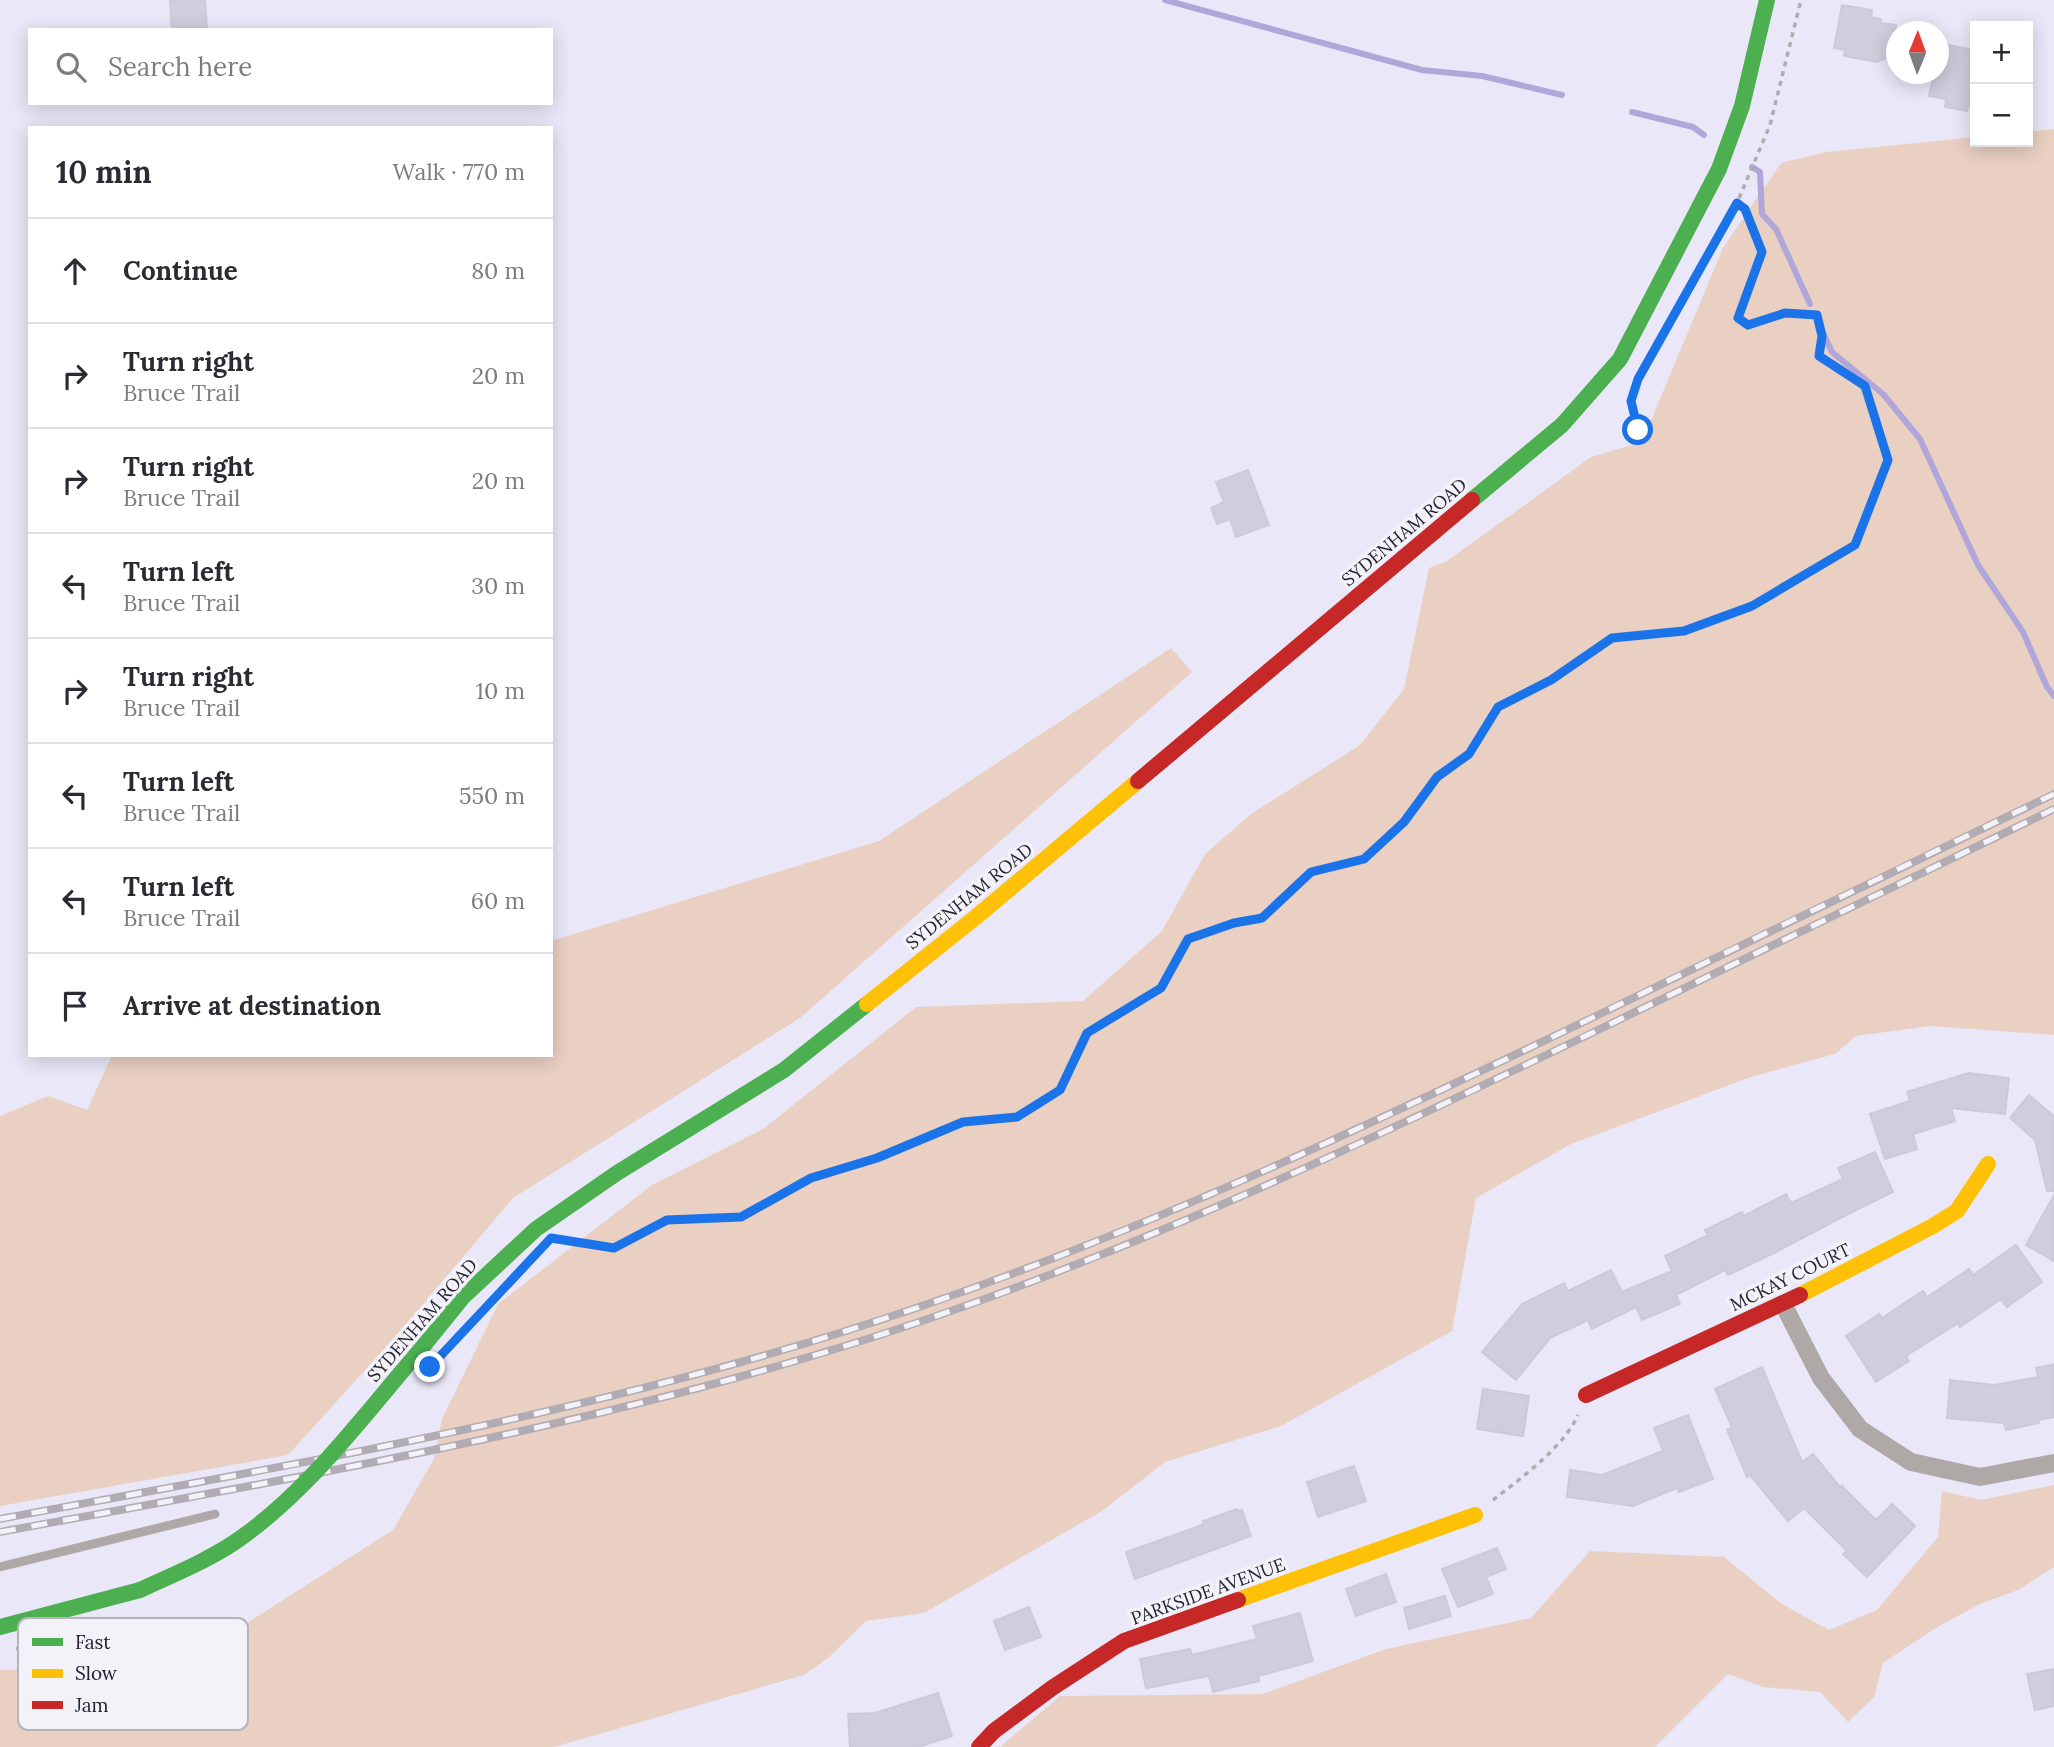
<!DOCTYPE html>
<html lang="en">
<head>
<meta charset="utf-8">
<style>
  :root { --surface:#fff; --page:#f7f7f7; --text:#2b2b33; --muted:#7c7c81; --line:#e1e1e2 }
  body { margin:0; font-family:Lora,serif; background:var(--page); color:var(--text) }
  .controls { position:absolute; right:21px; top:21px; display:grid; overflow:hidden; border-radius:0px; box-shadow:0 4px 18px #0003 }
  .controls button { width:63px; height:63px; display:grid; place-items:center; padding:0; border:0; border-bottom:2px solid var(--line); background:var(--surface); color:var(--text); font:35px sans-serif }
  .compass { position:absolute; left:1886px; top:21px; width:63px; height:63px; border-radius:50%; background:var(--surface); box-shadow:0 4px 18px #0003; rotate:1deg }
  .stop { position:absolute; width:21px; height:21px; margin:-16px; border:5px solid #1a73e8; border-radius:50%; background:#fff }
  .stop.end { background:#1a73e8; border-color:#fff; box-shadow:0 2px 7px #0008 }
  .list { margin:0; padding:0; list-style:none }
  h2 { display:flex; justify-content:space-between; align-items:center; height:91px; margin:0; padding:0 28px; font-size:30px }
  h2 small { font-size:23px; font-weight:400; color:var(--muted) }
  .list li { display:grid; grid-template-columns:46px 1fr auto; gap:21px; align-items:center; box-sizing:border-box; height:105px; padding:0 28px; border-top:2px solid var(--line) }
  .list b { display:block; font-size:26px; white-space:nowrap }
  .list p { margin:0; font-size:23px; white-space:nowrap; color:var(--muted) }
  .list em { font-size:23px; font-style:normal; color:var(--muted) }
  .icon { flex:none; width:38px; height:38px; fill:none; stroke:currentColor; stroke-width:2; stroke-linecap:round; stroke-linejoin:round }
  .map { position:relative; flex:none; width:2054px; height:1747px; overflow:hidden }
  .search { position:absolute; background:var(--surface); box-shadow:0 4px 18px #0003; left:28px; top:28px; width:525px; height:77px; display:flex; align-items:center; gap:18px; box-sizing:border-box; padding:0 24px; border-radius:0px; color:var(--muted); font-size:26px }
  .panel { position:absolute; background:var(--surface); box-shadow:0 4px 18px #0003; left:28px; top:126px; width:525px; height:931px; border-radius:0px }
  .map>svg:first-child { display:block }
  .green { fill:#e9d0c2 }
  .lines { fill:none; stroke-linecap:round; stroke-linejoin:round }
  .stream { stroke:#b0a6d9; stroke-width:6 }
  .building { fill:#d0cedc; stroke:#cccad9; stroke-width:2 }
  .path { stroke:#afabae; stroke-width:3.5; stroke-dasharray:5 5; stroke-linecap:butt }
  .lane { stroke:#aea8a7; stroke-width:9 }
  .street { stroke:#aea8a7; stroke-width:18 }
  .fast { stroke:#4caf50; stroke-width:16 }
  .slow { stroke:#ffc107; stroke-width:16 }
  .jam { stroke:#c62828; stroke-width:16 }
  .rail-casing { stroke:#b1acb3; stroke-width:8 }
  .rail { stroke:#f3f2f9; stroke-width:5; stroke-dasharray:16; stroke-linecap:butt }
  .fast-bridge { stroke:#4caf50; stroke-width:16 }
  .route { stroke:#1a73e8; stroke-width:9 }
  .labels { text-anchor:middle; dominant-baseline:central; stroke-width:7; stroke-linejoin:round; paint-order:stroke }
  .street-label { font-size:18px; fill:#23212e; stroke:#f3f2f9 }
  .key { fill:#f3f2f9; stroke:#b5b3bc; stroke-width:2 }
  .key-label { font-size:19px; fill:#23212e }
</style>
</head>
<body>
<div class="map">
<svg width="2054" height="1747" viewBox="0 0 2054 1747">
  <rect width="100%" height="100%" fill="#eae8f8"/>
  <path class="green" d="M2054,129V1035L1930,1026L1856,1036L1835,1054L1751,1077L1571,1144L1476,1198L1452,1331L1281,1426L1165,1462L1102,1511L924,1613L866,1621L828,1658L804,1675L554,1747H0V1670L42,1669L217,1642L393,1530L434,1459L442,1419L498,1304L652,1185L763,1129L916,1007L1083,1001L1162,931L1205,854L1251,814L1360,745L1404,689L1429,568L1447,561L1591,457L1642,442L1723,248L1781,163L1826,152L1975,137V142H2028V132Z
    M1171,648L1192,672L800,1018L513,1198L396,1336L288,1455L0,1506V1116L48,1096L87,1110L112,1055H551V941L879,841Z
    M2054,1485V1567L2018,1590L1980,1604L1939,1626L1883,1663L1874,1697L1848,1722L1820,1692L1763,1687L1728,1674L1655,1747H1000L1060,1696L1263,1694L1386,1649L1531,1618L1590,1551L1724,1557L1782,1604L1829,1630L1877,1610L1938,1537L1942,1491L1981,1500Z"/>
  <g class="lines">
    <path class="stream" d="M1165,0L1422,70L1482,76L1562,95
      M1632,112L1693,127L1704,135
      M1752,167L1760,172L1762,214L1776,229L1810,304
      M1820,326L1832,352L1883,394L1920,439L1978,565L2023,632L2047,687L2054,696"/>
  </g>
  <path class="building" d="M170,0H205L207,30H172Z
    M1842,5L1872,10L1871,17L1881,19V23L1896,25V60L1885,58L1877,62L1844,56L1845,50L1834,48Z
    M1942,44L1975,50V105L1969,104L1967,111L1945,107L1946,99L1929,96L1934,74H1938V46H1942Z
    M1248,470L1269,525L1236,537L1230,519L1217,524L1211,508L1224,502L1216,482Z
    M1969,1073L2009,1078L2005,1114L1951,1108L1955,1121L1913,1134L1917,1149L1885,1159L1870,1114L1910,1101L1907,1092Z
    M2029,1095L2054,1116V1191H2047L2035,1140L2010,1118Z
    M1875,1152L1893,1192L1850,1213L1774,1253L1728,1275L1725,1270L1676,1295L1680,1304L1642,1320L1636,1307L1592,1329L1588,1320L1550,1338L1516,1380L1482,1352L1522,1304L1564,1283L1568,1291L1611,1270L1622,1292L1672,1271L1665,1256L1708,1235L1705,1230L1742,1212L1744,1216L1786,1194L1791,1203L1843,1179L1838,1168Z
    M2054,1195V1261L2026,1245Z
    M2016,1245L2042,1282L2007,1307L2001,1299L1960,1327L1958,1323L1906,1356L1909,1361L1876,1382L1846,1336L1879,1314L1882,1318L1923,1291L1927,1297L1969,1269L1973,1275Z
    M2054,1364V1417L2038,1420L2039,1423L2006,1430L2004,1423L1947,1418L1950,1380L1995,1385L2038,1377L2036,1368Z
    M1762,1367L1802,1462L1813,1454L1840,1487L1842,1486L1876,1520L1892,1504L1915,1526L1867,1577L1843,1554L1847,1551L1804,1508L1788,1521L1750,1475L1747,1477L1727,1430L1732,1427L1715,1389Z
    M1483,1389L1529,1396L1523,1436L1477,1429Z
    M1688,1415L1713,1479L1679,1492L1677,1488L1633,1506L1567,1497L1570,1470L1602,1475L1663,1451L1654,1428Z
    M1354,1466L1366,1501L1318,1517L1307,1482Z
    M1237,1509L1238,1512L1242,1510L1251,1536L1135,1579L1126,1552L1194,1528L1204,1524L1203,1521Z
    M1497,1548L1506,1569L1486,1577L1493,1594L1458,1607L1442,1569Z
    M1386,1574L1396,1602L1356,1616L1346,1589Z
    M1445,1596L1451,1616L1409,1629L1404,1608Z
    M1029,1607L1041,1637L1005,1650L994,1621Z
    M1300,1613L1313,1661L1258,1676L1259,1681L1213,1692L1209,1676L1146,1688L1140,1659L1190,1649L1192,1655L1257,1639L1253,1626Z
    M2054,1669V1706L2035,1710L2027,1674Z
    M938,1693L952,1736L918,1747H850L848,1714L875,1713Z"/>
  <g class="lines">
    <path class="path" d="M1638,430L1631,401L1638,379L1737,203L1770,125L1801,0
      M561,1240L614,1248L667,1220L741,1217L811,1178L877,1158L963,1122L1017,1117L1061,1090L1087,1033L1161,988L1188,939L1234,923L1262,918L1311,872L1364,858L1404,822L1437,777L1470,754L1498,707L1551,680L1612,637L1684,630L1752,606L1855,545L1887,460L1865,386L1819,356L1822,336L1817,315L1785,313L1748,325L1738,318L1762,252L1745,209L1737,203
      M1493,1500C1521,1478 1563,1448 1578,1415
      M16,1649L75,1635L99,1626"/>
    <path class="lane" d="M0,1567L215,1514"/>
    <path class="street" d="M1783,1304L1821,1378L1860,1429L1911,1462L1980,1477L2054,1463"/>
    <path class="fast" d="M1472,500L1562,425L1620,359L1719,169L1742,106L1767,0
      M416,1355L463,1297L536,1229L617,1173L784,1070L867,1004
      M0,1627L140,1590"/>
    <path class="slow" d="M867,1004L976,917L1138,781
      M1800,1295L1933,1226L1957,1211L1988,1164
      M1238,1600L1475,1515"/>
    <path class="jam" d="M1138,781L1472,500
      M1586,1395L1800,1295
      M979,1747L994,1731L1052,1688L1124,1641L1238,1600"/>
    <g class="rail-casing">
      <path id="rail" d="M0,1519C311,1461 622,1409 922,1306C1156,1226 1376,1122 1598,1015C1750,941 1902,867 2054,794
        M0,1532C310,1475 622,1423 922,1321C1155,1242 1377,1137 1598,1030C1750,956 1902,883 2054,809"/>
    </g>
    <use href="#rail" class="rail"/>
    <path class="fast-bridge" d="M140,1590C172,1575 205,1562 235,1542C307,1493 360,1420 416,1355"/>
  </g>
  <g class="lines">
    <path class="route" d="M430,1367L551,1238L614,1248L667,1220L741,1217L811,1178L877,1158L963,1122L1017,1117L1060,1090L1087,1033L1161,988L1188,939L1234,923L1262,918L1311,872L1364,859L1404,822L1437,777L1469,754L1498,707L1551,680L1612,638L1684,631L1752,606L1855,545L1888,460L1865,386L1819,356L1822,336L1817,315L1785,313L1748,325L1738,318L1762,252L1745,209L1737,203L1638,379L1631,401L1638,430"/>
  </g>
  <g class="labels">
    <g class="street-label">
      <text transform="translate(1404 532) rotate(-40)">SYDENHAM ROAD</text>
      <text transform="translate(969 896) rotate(-39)">SYDENHAM ROAD</text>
      <text transform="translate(1790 1277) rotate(-26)">MCKAY COURT</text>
      <text transform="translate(422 1320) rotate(-49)">SYDENHAM ROAD</text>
      <text transform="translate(1208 1591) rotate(-20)">PARKSIDE AVENUE</text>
    </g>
  </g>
  <rect x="18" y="1618" width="230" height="112" rx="10" class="key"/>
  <rect x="32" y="1638" width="31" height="8" fill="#4caf50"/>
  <rect x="32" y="1669" width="31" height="9" fill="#ffc107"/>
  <rect x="32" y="1701" width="31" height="8" fill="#c62828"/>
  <g class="key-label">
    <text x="75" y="1649">Fast</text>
    <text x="75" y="1680">Slow</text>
    <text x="75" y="1712">Jam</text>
  </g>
</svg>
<div class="controls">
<button>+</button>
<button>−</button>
</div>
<svg class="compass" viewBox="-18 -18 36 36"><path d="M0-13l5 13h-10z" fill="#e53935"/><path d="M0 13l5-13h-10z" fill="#7c7c81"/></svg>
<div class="stop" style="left:1638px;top:430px"></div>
<div class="stop end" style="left:430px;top:1367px"></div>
<div class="search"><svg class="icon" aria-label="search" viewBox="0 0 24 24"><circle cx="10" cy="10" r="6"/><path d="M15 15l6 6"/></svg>Search here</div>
<section class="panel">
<h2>10 min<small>Walk · 770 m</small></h2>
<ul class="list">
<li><svg class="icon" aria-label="ahead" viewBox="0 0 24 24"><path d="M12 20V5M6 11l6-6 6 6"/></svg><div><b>Continue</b></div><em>80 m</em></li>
<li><svg class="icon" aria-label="right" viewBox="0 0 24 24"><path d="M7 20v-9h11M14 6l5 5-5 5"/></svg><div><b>Turn right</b><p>Bruce Trail</p></div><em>20 m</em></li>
<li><svg class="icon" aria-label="right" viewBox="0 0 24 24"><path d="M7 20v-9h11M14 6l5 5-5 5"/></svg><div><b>Turn right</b><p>Bruce Trail</p></div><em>20 m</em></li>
<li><svg class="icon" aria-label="left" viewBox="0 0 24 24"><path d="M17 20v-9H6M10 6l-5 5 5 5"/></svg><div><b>Turn left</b><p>Bruce Trail</p></div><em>30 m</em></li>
<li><svg class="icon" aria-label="right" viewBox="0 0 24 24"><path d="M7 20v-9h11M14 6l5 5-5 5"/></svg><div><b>Turn right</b><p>Bruce Trail</p></div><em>10 m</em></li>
<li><svg class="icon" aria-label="left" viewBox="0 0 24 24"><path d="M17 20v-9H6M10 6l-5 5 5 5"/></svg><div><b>Turn left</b><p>Bruce Trail</p></div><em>550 m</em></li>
<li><svg class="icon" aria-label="left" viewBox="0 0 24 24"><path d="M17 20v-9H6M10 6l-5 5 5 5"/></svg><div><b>Turn left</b><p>Bruce Trail</p></div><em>60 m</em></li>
<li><svg class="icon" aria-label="arrive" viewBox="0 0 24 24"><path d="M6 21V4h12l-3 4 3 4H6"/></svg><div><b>Arrive at destination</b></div></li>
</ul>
</section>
</div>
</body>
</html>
